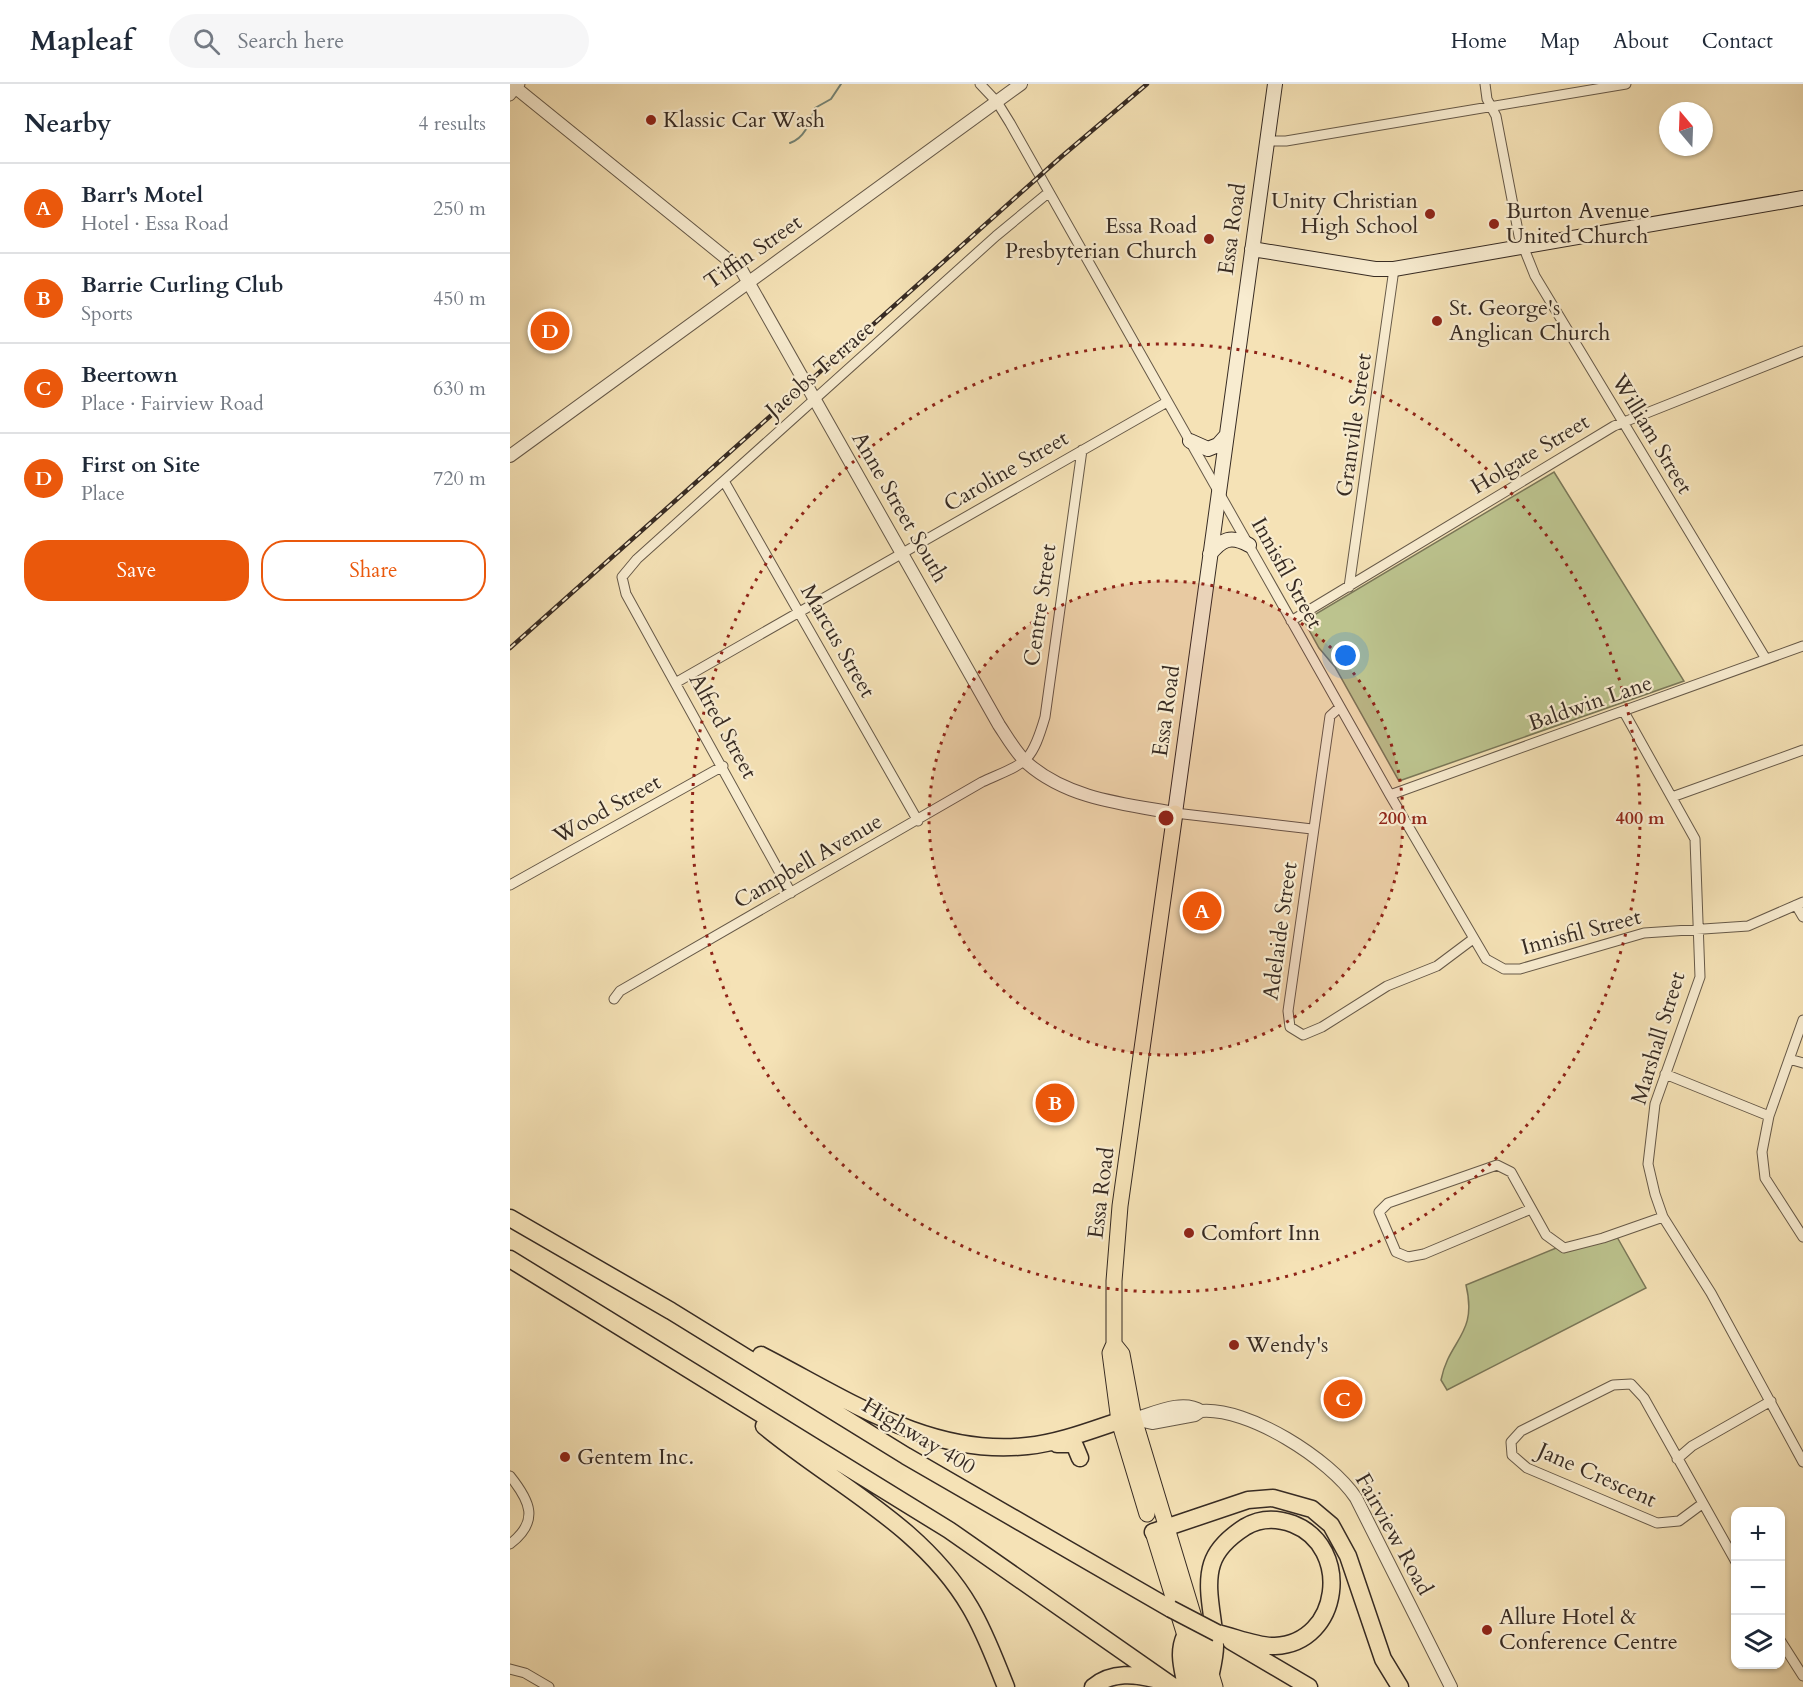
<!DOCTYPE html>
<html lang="en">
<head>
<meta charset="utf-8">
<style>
  :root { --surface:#fff; --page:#f6f6f7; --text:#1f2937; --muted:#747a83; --line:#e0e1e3; --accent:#ea580c }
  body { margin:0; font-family:Cardo,serif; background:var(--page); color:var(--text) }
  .controls { position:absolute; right:18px; bottom:18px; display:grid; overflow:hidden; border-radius:12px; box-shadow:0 2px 4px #0004 }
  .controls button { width:54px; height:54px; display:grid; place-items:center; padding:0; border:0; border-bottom:2px solid var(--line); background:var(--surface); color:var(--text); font:30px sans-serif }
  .compass { position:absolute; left:1149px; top:18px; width:54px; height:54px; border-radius:50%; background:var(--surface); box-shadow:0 2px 4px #0004; rotate:341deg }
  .you { position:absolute; left:836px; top:572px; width:21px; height:21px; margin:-15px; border:4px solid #fff; border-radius:50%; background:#1a73e8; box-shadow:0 0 0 9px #1a73e833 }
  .badge { display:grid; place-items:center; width:39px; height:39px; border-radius:50%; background:var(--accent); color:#fff; font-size:20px; font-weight:700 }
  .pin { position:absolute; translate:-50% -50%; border:3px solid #fff; box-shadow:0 2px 6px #0006 }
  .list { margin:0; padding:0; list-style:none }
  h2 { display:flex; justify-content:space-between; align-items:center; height:78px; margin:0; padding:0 24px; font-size:26px }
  h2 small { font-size:20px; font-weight:400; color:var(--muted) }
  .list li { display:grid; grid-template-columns:39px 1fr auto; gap:18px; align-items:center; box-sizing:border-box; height:90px; padding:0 24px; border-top:2px solid var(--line) }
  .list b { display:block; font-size:22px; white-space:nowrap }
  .list p { margin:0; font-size:20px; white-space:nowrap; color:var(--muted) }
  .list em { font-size:20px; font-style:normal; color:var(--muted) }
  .actions { display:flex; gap:12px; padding:18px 24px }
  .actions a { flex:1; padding:14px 0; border:2px solid var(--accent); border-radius:24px; text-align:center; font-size:21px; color:var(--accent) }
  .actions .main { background:var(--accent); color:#fff }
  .icon { flex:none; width:33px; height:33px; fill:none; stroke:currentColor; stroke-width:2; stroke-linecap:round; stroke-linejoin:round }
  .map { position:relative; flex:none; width:1293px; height:1603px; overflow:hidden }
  header { display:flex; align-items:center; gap:36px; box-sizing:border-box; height:84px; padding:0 30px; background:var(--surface); border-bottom:2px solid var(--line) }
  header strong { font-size:28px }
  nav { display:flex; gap:33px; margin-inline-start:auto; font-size:21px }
  .search { width:420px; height:54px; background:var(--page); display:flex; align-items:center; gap:15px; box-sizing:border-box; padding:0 21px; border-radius:33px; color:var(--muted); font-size:22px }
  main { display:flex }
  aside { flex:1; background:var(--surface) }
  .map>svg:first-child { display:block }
  .green { fill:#bcc38e; stroke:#7a7758; stroke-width:1.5 }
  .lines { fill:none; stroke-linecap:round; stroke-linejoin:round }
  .stream { stroke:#748375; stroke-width:2 }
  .minor-casing { stroke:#665948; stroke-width:11 }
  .tertiary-casing { stroke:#665948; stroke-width:14 }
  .secondary-casing { stroke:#372b23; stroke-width:16 }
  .primary-casing { stroke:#372b23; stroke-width:17 }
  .motorway-casing { stroke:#372b23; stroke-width:19 }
  .minor { stroke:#f8ecd0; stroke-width:9 }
  .tertiary { stroke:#f8ecd0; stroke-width:12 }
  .secondary { stroke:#f8ecd0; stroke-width:14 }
  .primary { stroke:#f5e2b6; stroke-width:15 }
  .motorway { stroke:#f5e2b6; stroke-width:16 }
  .rail-casing { stroke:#372b23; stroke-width:4.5 }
  .rail { stroke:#f8ecd0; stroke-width:2; stroke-dasharray:7; stroke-linecap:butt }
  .motorway-bridge-casing { stroke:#372b23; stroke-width:19; stroke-linecap:butt }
  .motorway-bridge { stroke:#f5e2b6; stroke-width:16 }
  .ring { fill:none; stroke:#8f2418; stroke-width:3; stroke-dasharray:3 6 }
  .poi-dot { fill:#8f2418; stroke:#f8ecd0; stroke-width:2 }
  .labels { text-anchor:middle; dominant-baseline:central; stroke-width:4.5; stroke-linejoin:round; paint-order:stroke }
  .poi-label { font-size:22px; fill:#372b23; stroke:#f8ecd0; text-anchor:start }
  .street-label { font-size:22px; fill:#372b23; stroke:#f8ecd0 }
  .centre { fill:#8f2418; stroke:#f8ecd0; stroke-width:3 }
  .ring-label { font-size:18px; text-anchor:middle; font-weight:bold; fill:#8f2418; stroke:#f8ecd0; stroke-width:4.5; stroke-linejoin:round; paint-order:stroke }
</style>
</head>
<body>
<header>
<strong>Mapleaf</strong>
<div class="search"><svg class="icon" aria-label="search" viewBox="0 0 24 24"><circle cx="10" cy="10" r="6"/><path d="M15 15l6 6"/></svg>Search here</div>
<nav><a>Home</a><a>Map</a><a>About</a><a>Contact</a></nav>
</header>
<main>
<aside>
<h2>Nearby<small>4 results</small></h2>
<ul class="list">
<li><span class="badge">A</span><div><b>Barr's Motel</b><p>Hotel · Essa Road</p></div><em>250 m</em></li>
<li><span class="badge">B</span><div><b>Barrie Curling Club</b><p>Sports</p></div><em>450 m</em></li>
<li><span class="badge">C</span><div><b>Beertown</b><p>Place · Fairview Road</p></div><em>630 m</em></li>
<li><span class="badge">D</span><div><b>First on Site</b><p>Place</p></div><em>720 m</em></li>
</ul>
<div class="actions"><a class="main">Save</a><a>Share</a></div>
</aside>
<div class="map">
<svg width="1293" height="1603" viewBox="0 0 1293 1603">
  <rect width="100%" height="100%" fill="#f5e2b6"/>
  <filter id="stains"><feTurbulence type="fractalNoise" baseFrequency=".00333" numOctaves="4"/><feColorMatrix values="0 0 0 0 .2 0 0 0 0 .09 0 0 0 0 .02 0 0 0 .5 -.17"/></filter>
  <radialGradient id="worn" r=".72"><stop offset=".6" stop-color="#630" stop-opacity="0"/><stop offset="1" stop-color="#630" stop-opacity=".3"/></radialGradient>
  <path class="green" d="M1044,388L1174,597L889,697L825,583L809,564L794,537Z
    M1107,1153L1136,1204L937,1306L931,1296C939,1255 968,1251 956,1201L1051,1162Z"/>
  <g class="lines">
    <path class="stream" d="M280,59C295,54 300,38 305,24L321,15L331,0"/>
    <g class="minor-casing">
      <path id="minor" d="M470,0L487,18L500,39L880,711L976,875L994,885H1010L1134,849L1238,842L1293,818
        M975,0L977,15L986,32L1009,152L1025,192L1256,575
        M0,12L10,0
        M757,57H776L1116,0
        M214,397L408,737
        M839,503L884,185
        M781,537L1104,342L1293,267
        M167,598L657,318
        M830,623L820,632L778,927L780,943L793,951L812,943L877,902L927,882L963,855
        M1114,628L1185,755L1190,893L1145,1020L1138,1080L1145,1110L1153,1133L1201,1209L1293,1378
        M880,711L1293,562
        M1162,713L1293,666
        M665,729L802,745
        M0,801L213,682
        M281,809L116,510L112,493L127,475L486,152L538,109
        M1286,821L1293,833
        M104,915L110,907L472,698C516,678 521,681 535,633L572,366
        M1293,936L1259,1032L1252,1068L1255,1094L1293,1153
        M1279,975L1293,979
        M1155,990L1259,1032
        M1021,1125L914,1170L898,1173L886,1168L869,1128L878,1119L987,1081L1001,1088L1036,1151L1054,1164L1093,1154L1153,1133
        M1167,1375L1182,1362L1261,1317
        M0,1392C20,1417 30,1437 0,1460
        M1192,1420L1169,1437L1147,1439L1017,1384L1002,1371L1001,1358L1011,1347L1103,1301L1121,1300L1134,1314L1226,1478
        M1270,1556L1293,1592
        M0,1585L15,1589L39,1603"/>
    </g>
    <g class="tertiary-casing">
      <path id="tertiary" d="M1,0L232,187L489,641C497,653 506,669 517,679C558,715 614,720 665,729
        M0,372L511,0
        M624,1335L642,1339L685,1331L691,1327C738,1323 820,1375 846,1414L941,1603
        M620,1336C641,1331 671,1314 691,1327"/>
    </g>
    <g class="secondary-casing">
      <path id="secondary" d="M742,165L865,185H884L1293,114
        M680,357L698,365L708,361L716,352
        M700,470C712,455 721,451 739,461
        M665,729L765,0"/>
    </g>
    <g class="primary-casing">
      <path id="primary" d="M604,1260L612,1270L624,1335L705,1603
        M637,1430L609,1337L600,1269L604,1260V1197L610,1122L665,729
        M643,1448L691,1603"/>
    </g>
    <g class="motorway-casing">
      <path id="motorway" d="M0,1134L161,1227L396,1372L661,1525
        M0,1175L439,1446L664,1603
        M251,1271C335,1314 419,1373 517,1362C548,1359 579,1347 609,1337
        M254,1342C325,1401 412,1441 460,1523C475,1548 485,1576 496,1603
        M547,1360H560L565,1362L570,1374
        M643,1448L738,1416L763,1414L802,1425L821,1441L838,1472L873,1575L890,1603
        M675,1552C667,1569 673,1585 676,1603
        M721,1557L799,1603
        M701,1589C703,1580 705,1571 705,1562C705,1537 694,1505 702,1480C707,1464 721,1452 735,1443C750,1434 767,1434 783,1440C842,1463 831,1559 765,1562C748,1563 725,1553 707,1549
        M583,1603C602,1587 626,1590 648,1596"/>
    </g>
    <use href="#minor" class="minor"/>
    <use href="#tertiary" class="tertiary"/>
    <use href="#secondary" class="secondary"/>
    <use href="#primary" class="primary"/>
    <use href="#motorway" class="motorway"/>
    <g class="rail-casing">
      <path id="rail" d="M0,564L551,73L637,0"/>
    </g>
    <use href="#rail" class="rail"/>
    <g class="motorway-bridge-casing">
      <path id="motorway-bridge" d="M661,1525L707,1549"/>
    </g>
    <use href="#motorway-bridge" class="motorway-bridge"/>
  </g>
  <circle cx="656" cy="734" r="237" fill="#8f2418" fill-opacity=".12"/>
  <g class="ring">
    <circle cx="656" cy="734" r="237"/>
    <circle cx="656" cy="734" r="474"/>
  </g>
  <g class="poi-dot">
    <circle cx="141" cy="36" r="6"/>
    <circle cx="920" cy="130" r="6"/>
    <circle cx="984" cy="140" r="6"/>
    <circle cx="699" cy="155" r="6"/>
    <circle cx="927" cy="237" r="6"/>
    <circle cx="679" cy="1149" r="6"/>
    <circle cx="724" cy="1261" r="6"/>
    <circle cx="55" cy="1373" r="6"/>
    <circle cx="977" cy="1546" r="6"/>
  </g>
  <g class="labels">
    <g class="poi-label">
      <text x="153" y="36">Klassic Car Wash</text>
      <text x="908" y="117" text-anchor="end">Unity Christian<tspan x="908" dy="25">High School</tspan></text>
      <text x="996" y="127">Burton Avenue<tspan x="996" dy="25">United Church</tspan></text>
      <text x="687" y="142" text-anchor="end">Essa Road<tspan x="687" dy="25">Presbyterian Church</tspan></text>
      <text x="939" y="224">St. George's<tspan x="939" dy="25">Anglican Church</tspan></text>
      <text x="691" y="1149">Comfort Inn</text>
      <text x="736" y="1261">Wendy's</text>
      <text x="67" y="1373">Gentem Inc.</text>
      <text x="989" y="1533">Allure Hotel &amp;<tspan x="989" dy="25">Conference Centre</tspan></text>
    </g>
    <g class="street-label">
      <text transform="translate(722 145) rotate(-82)">Essa Road</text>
      <text transform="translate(243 168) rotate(-35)">Tiffin Street</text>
      <text transform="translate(310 285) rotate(-41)">Jacobs Terrace</text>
      <text transform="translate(844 341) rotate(-82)">Granville Street</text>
      <text transform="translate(1142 350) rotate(59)">William Street</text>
      <text transform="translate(1020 370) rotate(-31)">Holgate Street</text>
      <text transform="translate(496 387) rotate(-30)">Caroline Street</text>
      <text transform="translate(390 423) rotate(60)">Anne Street South</text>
      <text transform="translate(777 489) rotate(61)">Innisfil Street</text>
      <text transform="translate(530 521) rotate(-82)">Centre Street</text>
      <text transform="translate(328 557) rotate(60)">Marcus Street</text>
      <text transform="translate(1080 619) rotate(-19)">Baldwin Lane</text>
      <text transform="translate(656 627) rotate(-82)">Essa Road</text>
      <text transform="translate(213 642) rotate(61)">Alfred Street</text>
      <text transform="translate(97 725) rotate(-29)">Wood Street</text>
      <text transform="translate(298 777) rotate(-30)">Campbell Avenue</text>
      <text transform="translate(770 847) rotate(-82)">Adelaide Street</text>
      <text transform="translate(1071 848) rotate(-15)">Innisfil Street</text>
      <text transform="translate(1148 954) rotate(-73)">Marshall Street</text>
      <text transform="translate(591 1109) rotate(-83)">Essa Road</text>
      <text transform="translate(409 1352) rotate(31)">Highway 400</text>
      <text transform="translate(1087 1391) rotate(24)">Jane Crescent</text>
      <text transform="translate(884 1450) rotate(61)">Fairview Road</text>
    </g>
  </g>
  <circle cx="656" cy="734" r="9" class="centre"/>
  <g class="ring-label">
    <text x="893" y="740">200 m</text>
    <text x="1130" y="740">400 m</text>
  </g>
  <rect width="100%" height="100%" filter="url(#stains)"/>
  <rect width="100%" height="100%" fill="url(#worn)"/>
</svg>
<div class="controls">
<button>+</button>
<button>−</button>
<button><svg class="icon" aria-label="layers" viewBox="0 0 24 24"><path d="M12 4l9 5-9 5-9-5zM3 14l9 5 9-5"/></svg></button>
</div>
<svg class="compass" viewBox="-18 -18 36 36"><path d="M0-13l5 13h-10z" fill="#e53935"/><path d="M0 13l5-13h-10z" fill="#747a83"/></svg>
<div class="you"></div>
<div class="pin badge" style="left:692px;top:827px">A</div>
<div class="pin badge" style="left:545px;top:1019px">B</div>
<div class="pin badge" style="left:833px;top:1315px">C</div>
<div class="pin badge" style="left:40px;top:247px">D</div>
</div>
</main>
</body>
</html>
